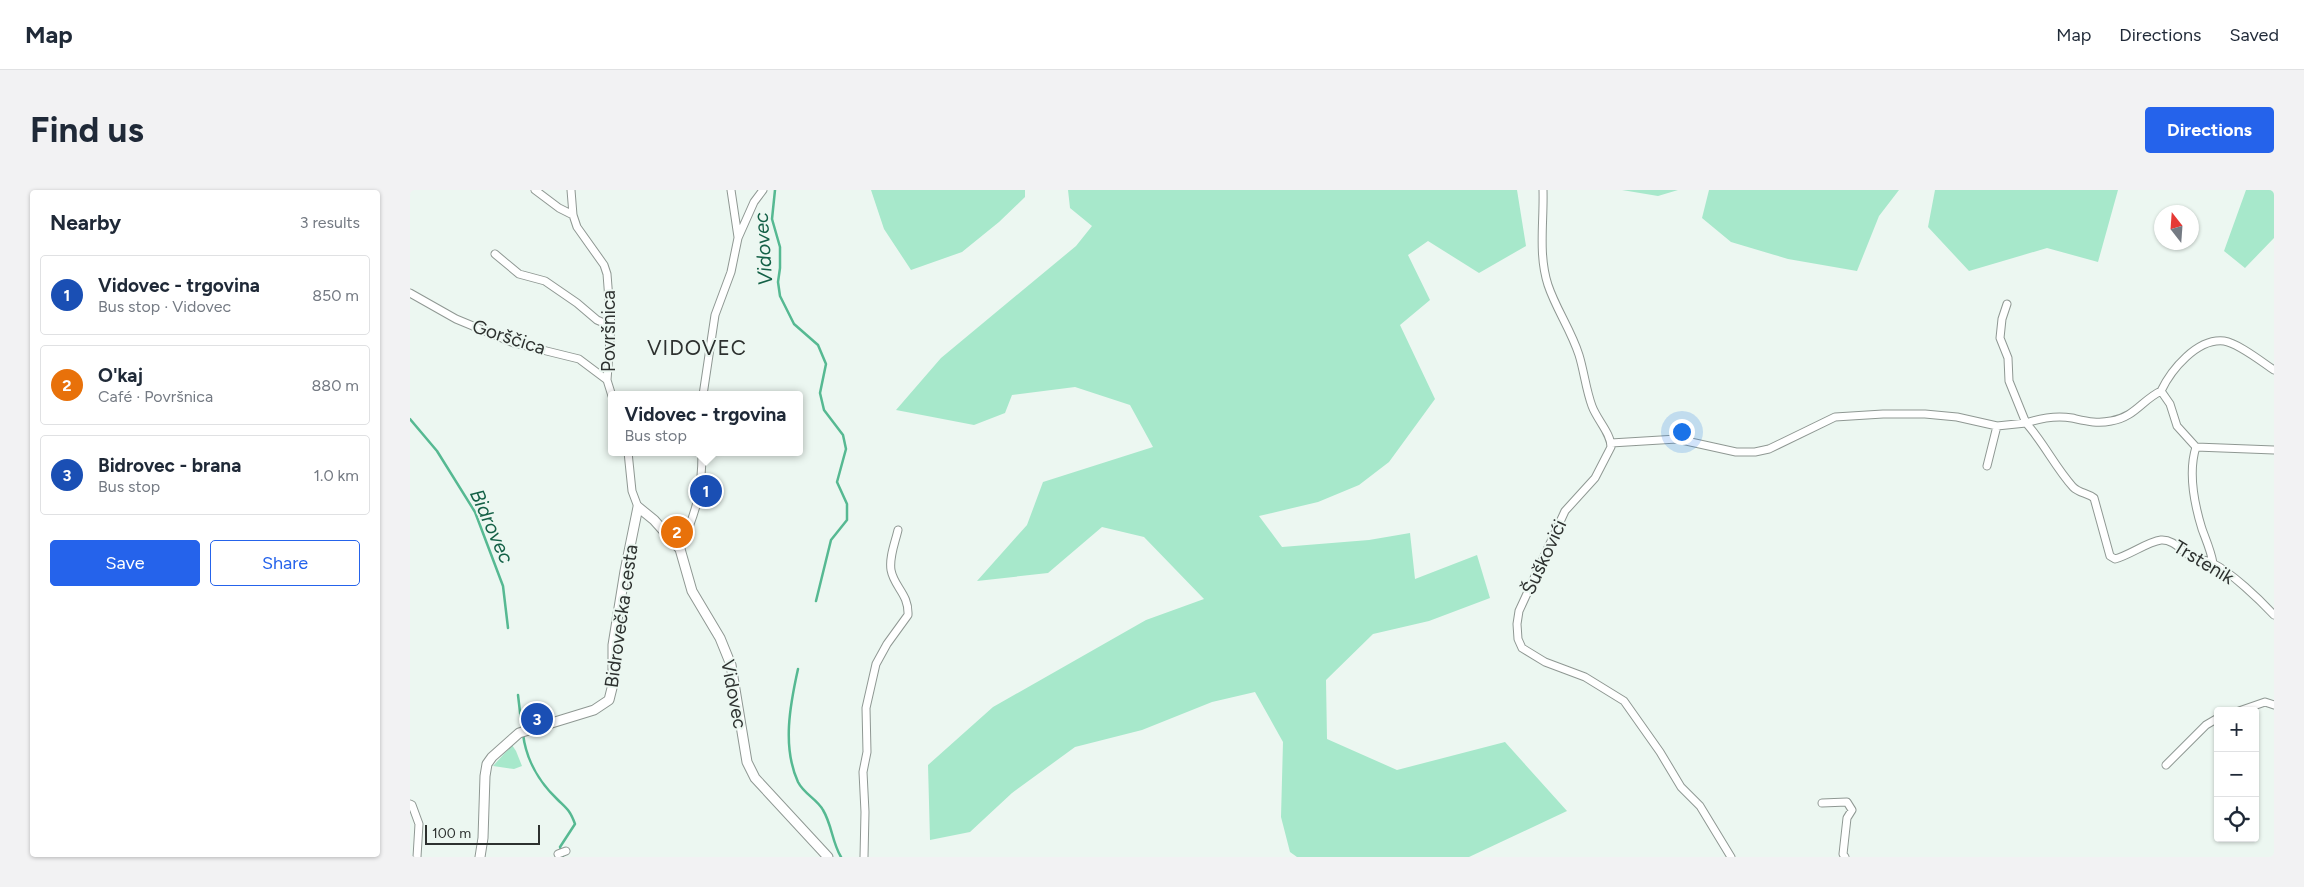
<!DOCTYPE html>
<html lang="en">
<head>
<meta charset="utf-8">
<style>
  :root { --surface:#fff; --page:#f2f2f3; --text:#1f2937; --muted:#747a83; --line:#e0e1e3; --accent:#2563eb }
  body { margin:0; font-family:Figtree,sans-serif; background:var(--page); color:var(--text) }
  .controls { position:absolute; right:15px; bottom:15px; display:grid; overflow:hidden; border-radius:5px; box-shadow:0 1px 4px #0004 }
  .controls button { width:45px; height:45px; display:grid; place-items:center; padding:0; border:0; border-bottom:1px solid var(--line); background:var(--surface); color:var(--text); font:25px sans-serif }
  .compass { position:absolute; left:1744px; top:15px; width:45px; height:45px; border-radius:50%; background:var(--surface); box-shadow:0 1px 4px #0004; rotate:343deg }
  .scale { position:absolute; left:15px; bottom:12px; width:115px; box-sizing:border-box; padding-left:5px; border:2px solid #2d312f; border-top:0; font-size:14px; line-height:18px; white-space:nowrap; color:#2d312f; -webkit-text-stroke:4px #ecf7f1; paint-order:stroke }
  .you { position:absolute; left:1271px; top:241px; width:18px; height:18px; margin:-12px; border:4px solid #fff; border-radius:50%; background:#1a73e8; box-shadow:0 0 0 8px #1a73e833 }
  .badge { display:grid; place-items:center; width:32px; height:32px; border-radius:50%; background:var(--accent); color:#fff; font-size:16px; font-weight:700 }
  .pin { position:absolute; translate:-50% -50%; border:2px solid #fff; box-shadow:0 1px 5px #0006 }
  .popup { position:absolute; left:198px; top:201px; width:195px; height:65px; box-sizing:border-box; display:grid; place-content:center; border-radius:5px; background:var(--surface); filter:drop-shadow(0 1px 4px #0005); font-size:16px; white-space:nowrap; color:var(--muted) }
  .popup b { font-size:19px; color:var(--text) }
  .popup::after { content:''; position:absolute; left:50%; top:100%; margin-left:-10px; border:10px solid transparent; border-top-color:var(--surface) }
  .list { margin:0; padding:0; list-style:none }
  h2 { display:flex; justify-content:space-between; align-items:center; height:65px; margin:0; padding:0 20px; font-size:21px }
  h2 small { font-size:16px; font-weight:400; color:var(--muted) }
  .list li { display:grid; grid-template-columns:32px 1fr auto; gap:15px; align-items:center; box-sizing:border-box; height:80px; margin:0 10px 10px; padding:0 10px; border:1px solid var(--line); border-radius:5px }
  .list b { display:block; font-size:19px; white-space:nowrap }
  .list p { margin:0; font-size:16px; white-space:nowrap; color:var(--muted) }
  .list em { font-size:16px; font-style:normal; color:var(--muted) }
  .actions { display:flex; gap:10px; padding:15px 20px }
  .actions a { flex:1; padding:11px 0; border:1px solid var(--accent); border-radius:5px; text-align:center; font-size:18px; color:var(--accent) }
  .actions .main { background:var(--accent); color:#fff }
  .icon { flex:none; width:28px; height:28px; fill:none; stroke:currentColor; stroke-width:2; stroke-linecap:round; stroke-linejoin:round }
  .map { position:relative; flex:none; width:1864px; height:667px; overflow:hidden; border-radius:5px }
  header { display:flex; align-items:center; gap:30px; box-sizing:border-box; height:70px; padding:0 25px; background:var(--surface); border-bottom:1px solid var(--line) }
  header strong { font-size:24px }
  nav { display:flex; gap:28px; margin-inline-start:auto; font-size:18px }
  .intro { display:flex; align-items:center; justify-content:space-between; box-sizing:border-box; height:120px; padding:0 30px }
  h1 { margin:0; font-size:35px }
  .button { padding:12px 22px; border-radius:5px; background:var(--accent); color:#fff; font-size:18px; font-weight:700 }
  main { display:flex; gap:30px; padding:0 30px }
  aside { flex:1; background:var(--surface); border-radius:5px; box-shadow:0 1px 4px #0004 }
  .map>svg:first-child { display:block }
  .green { fill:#a7e8cb }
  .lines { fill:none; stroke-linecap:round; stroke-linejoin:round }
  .stream { stroke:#56b992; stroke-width:2.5 }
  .minor-casing { stroke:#8f9893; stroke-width:9 }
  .tertiary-casing { stroke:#8f9893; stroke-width:11 }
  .minor { stroke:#fff; stroke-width:7 }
  .tertiary { stroke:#fff; stroke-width:9 }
  .labels { text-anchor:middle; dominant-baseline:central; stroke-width:4; stroke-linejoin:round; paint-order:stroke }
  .street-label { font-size:19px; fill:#2d312f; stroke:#ecf7f1 }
  .water-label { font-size:20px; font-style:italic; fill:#136046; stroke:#ecf7f1 }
  .quarter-label { font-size:21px; letter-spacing:1px; fill:#2d312f; stroke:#ecf7f1 }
</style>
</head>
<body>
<header>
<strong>Map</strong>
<nav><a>Map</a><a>Directions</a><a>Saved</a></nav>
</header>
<div class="intro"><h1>Find us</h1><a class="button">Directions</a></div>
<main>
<aside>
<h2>Nearby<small>3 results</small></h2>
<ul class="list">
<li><span class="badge" style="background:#1a4fb4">1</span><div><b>Vidovec - trgovina</b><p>Bus stop · Vidovec</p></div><em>850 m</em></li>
<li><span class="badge" style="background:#e8710a">2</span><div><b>O'kaj</b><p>Café · Površnica</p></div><em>880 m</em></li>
<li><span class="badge" style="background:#1a4fb4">3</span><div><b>Bidrovec - brana</b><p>Bus stop</p></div><em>1.0 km</em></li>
</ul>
<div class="actions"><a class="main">Save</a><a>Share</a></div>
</aside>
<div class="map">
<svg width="1864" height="667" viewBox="0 0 1864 667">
  <rect width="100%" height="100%" fill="#ecf7f1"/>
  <path class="green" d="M461,0H615V7L589,32L552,62L501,80L474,39Z
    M658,0H1107L1116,56L1069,83L1018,51L998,65L1020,110L990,135L1025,209L979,272L949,295L908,312L849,326L872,357L959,350L1000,343L1005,389L1067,365L1080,408L1019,431L963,444L916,490L917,549L987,580L1095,552L1157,621L1059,667H887L880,662L871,627L873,552L845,502L802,512L732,540L665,557L602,603L560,642L520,650L518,575L583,517L736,430L794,409L734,347L692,337L638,383L567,391L617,335L633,292L743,257L720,215L665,197L602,205L595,223L564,235L486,220L531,168L666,56L682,36L660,18Z
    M1212,0H1268L1248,6Z
    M1299,0H1489L1469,26L1447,81L1378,69L1321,52L1292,28Z
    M1525,0H1708L1688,72L1637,58L1559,81L1518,37Z
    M1836,0H1864V48L1835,78L1814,61Z
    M102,555L106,561L112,576L104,579L83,576Z"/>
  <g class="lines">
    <path class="stream" d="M365,0L362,29L370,57V78L368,92L370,106L384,134L408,155L416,174L410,203L414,220L433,245L436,259L427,292L437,314V330L421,350L406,411
      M0,229L27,261L65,322L93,396L98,438
      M388,479C380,515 372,557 388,592C394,604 407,609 413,620C422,635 422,652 431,667
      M108,505L112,539
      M113,544C116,569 129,592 147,609C157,619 160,620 165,634L150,657L153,667"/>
    <g class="minor-casing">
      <path id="minor" d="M125,0L149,18L163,25
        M161,0L163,25L167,37L194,75L197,84L201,136L197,190L202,206
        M321,0L328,47
        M1133,0C1134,32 1128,64 1138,95C1146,119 1161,140 1169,165C1174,181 1176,200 1182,216C1187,230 1201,243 1201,257L1185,288L1155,321L1109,421L1107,434L1108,449L1112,458L1135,472L1175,487L1214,511L1250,562L1271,597L1290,616L1321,667
        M85,64L109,84L135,91L167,113L187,130L201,136
        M0,103L46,129L104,153L169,169L197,190
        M1597,114L1592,129L1590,148L1598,168L1599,191L1616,233C1631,228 1646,225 1662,228C1676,231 1687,234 1701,231C1725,227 1732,210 1751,201L1760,214L1767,236L1786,257L1864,260
        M1751,201C1761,180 1787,148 1814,151C1828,153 1852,172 1864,180
        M293,205L305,125L321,82L328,48L344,12L353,0
        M1201,253L1267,249L1326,262H1345L1359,259L1425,227L1473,224H1515L1547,227L1587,236L1616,233C1634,253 1645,277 1663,297C1669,303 1677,303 1684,308L1700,366L1705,369C1720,365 1737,352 1751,350C1764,349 1773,363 1784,368C1790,370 1797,370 1802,373C1821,382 1850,410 1864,425
        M1786,257C1778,282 1784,313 1792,339C1796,350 1801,361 1803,373
        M218,262L222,301L228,317
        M1577,276L1587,236
        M270,359C286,322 292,303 292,262
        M1829,521L1855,512L1864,515
        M1756,575L1796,535L1808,528
        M1412,613L1437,612L1442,620L1437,628L1433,664L1435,667
        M0,614L2,615L9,634L7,667
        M148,664L156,661
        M454,667L455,622L453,582L457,562L456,518L466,474L477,454L498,425C499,404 484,397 481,380C479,367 485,353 488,340"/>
    </g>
    <g class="tertiary-casing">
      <path id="tertiary" d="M70,667L73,648L75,586L77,574L82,567L109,543L184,520L199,510L203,494V455L215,381L228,317L244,330L270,359L282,401L310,448L321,475L337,572L345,588L418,667"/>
    </g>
    <use href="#minor" class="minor"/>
    <use href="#tertiary" class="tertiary"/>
  </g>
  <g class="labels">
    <g class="street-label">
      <text transform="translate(198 141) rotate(-90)">Površnica</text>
      <text transform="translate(99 147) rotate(18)">Gorščica</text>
      <text transform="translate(1134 367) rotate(-65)">Šuškovići</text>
      <text transform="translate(1794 372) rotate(31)">Trstenik</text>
      <text transform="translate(211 426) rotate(-82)">Bidrovečka cesta</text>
      <text transform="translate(324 504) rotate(79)">Vidovec</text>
    </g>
    <g class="water-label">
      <text transform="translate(353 59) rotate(-94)">Vidovec</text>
      <text transform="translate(82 336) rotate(66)">Bidrovec</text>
    </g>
    <g class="quarter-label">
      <text x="287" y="157">VIDOVEC</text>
    </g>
  </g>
</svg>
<div class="controls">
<button>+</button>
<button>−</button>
<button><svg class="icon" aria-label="locate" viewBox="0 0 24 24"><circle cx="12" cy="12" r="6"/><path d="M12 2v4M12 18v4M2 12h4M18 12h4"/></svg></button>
</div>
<svg class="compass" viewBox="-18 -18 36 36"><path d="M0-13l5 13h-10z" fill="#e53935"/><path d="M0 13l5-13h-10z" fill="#747a83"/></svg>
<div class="scale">100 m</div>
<div class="you"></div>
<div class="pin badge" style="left:296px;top:301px;background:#1a4fb4">1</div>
<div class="popup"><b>Vidovec - trgovina</b>Bus stop</div>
<div class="pin badge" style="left:267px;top:342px;background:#e8710a">2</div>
<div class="pin badge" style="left:127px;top:529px;background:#1a4fb4">3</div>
</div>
</main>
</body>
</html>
